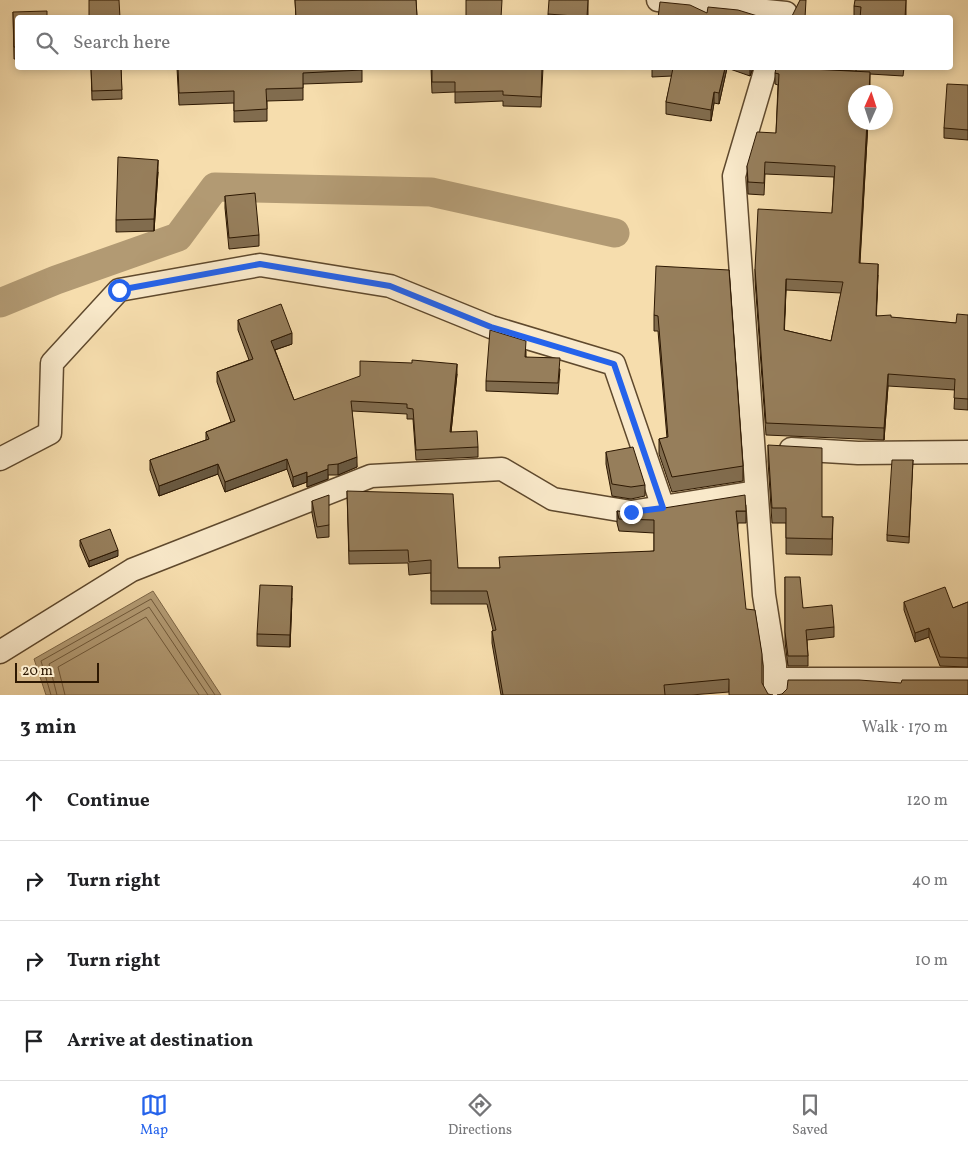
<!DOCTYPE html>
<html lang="en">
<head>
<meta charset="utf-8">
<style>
  :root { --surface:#fff; --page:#f6f6f6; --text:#202124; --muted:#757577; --line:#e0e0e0; --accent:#2563eb }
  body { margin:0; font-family:Vollkorn,serif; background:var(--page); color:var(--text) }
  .compass { position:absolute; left:848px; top:85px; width:45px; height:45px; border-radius:50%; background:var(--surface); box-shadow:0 2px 8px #0003; rotate:3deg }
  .scale { position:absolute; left:15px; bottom:12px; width:84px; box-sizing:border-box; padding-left:5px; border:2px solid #2d1802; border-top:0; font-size:14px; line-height:18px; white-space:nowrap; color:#2d1802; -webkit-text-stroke:4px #f9e9ca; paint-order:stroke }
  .stop { position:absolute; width:15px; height:15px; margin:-11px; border:4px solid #2563eb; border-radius:50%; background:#fff }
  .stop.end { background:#2563eb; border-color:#fff; box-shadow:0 1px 5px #0008 }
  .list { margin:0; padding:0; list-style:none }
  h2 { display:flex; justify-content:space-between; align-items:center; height:65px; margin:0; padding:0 20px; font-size:21px }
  h2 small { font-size:16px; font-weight:400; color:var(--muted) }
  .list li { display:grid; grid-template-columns:32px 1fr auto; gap:15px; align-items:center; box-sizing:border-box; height:80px; padding:0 20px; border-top:1px solid var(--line) }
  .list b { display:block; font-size:19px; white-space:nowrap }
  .list em { font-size:16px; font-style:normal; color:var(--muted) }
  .icon { flex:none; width:28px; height:28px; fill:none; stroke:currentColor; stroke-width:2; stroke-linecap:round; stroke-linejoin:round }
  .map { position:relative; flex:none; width:968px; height:695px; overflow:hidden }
  .search { position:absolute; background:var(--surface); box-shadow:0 2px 8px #0003; left:15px; right:15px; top:15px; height:55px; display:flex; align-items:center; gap:12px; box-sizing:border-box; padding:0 18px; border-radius:5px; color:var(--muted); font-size:19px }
  .sheet { height:385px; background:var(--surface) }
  nav { display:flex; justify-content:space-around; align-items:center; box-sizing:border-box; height:70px; border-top:1px solid var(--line); background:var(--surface); font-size:14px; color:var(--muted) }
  nav a { display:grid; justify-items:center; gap:2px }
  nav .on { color:var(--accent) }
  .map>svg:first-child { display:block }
  .water { fill:#b29a73; stroke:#7d6646 }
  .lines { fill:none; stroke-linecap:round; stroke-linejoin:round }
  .shore { stroke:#70593a; stroke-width:1 }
  .canal { stroke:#b29a73; stroke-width:29 }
  .minor-casing { stroke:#5f492d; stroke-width:25 }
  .minor { stroke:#f9e9ca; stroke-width:22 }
  .wall { fill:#816c4e; stroke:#2d1802; fill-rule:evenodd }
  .shaded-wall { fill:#695840; stroke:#2d1802 }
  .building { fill:#967e5b; stroke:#2d1802; fill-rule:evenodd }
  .route { stroke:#2563eb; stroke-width:6 }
</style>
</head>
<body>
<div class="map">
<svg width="968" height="695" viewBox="0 0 968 695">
  <rect width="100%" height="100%" fill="#f6ddad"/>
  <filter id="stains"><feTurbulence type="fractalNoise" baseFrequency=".004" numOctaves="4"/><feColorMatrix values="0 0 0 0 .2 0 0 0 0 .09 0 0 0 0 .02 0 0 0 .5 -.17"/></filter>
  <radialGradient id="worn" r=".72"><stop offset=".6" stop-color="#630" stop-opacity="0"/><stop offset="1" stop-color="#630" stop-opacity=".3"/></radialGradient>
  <path class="water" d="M153,591L221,695H46L34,659Z"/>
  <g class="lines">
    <path class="shore" d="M51,695L41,661L151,599L215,695
      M57,695L49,664L149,607L208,695
      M65,695L58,667L146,617L199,695"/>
    <path class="canal" d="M0,303L56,280L178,237L215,187L431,192L615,233"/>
    <g class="minor-casing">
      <path id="minor" d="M658,0L786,13
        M766,68L734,176L764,595L775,665V695
        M791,449L858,453L968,452
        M0,459L50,433L52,363L119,290L260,265L390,286L491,327L614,364L663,507
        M0,652L132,570L371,476L502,469L553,499L631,512L756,492
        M775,679H968"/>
    </g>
    <use href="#minor" class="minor"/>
  </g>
  <path class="wall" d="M295,0H416L417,18H296Z
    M588,0V18H548V14Z
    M906,0V18L854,17V6Z
    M13,12L18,18V59H14Z
    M91,68H121L122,99L92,100Z
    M177,68H362V82L303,84V100L267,101V121L234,122V103L179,105Z
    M431,68H543L541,107L503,106V101L455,103V92L432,93Z
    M652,68H753L750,76L727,68L719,104L714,103L711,121L666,114V102L672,76L652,77Z
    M856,68H904L903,76L870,74V92H856V122H868L860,263L878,275L876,316L956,323L968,315V410L954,409L955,390L888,386L884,440L766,435L755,280V269L832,213L834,177L765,174L764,195L748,194L747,166L776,133L778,85L775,84V73L811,69L856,71ZM786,290L841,293L831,341L784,330Z
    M968,85V140L944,138V128Z
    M158,172L154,231L116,232V220Z
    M225,196L259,235V246L229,249L225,208Z
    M729,270L743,466V481L672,492L659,454V439L667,438L658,331H654V315Z
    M238,320L292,344L275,350L294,400L457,374L451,432L478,447V457L416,460L413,419H407V414L352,411L357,467L338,475H328V479L307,487V482L293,487L287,469L225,492L218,474L159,496L150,470V460L206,440V432L231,422L217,382V372L249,360L238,330Z
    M526,351V357L560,369L558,394L486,391V381Z
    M768,445L822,517H833L832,555L786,554V523H772L768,461Z
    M606,452L645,485V496L631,499L612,496L606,464Z
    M913,460L909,543L887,541V535Z
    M347,491L458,568H499L654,551V533L619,531L617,523V511L633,513L746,511V523H738L729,692L691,695H501L492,643V631L493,630L487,604H431V573L409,575L408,563L349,564Z
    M312,501L329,525V537L317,538L312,513Z
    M80,540L118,556L89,567L80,546Z
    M785,577L803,608L834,627V637L807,640L808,656V666H788L785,642Z
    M292,598L290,647L257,646V634Z
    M904,602L953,608L968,602V667L940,666L929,637L915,642L904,610Z"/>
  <path class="shaded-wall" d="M725,68H727L719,104V93Z
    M750,68H753L750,76Z
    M714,92V103L711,121V110Z
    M867,122H868L859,274V263Z
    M158,160V172L154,231V219Z
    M878,264V275L876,327V316Z
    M786,279V290L784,341V330Z
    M292,333V344L271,351V341Z
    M457,364V374L450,442V432Z
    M888,374V386L884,440V428Z
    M357,457V467L338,475V464Z
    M287,459V469L225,492V482Z
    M218,464V474L159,496V486Z
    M328,469V479L307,487V477Z
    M307,472V482L293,487V477Z
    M118,550V556L89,567V561Z
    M292,586V598L290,647V635Z
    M929,628V637L915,642V633Z"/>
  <path class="building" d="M89,0H119L120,18H89Z
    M295,0H416L417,16L370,18H296Z
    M466,0H502L501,18H466Z
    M549,0H588L587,17L548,14Z
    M800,0H806L805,18H791Z
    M855,0H906L905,18H860L861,7L854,6Z
    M660,2L690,5L707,13L708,7L738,10L764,18H658Z
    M47,11V18H18V47H14L13,12Z
    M91,68H121L122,90L92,91Z
    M178,68H362V70L303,73V88L266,89L267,109L234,111V91L179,93Z
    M432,68H542L541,97L503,95V91L455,92V82H432Z
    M673,68H725L719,93L714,92L711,110L666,102Z
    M776,68H811V69L870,72L869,92H856V122H867L859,263L878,264L876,316L891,315V317L956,323L957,314L968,315V399L954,398L955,379L888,374L884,428L766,423L755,269L758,209L832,213L835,166L765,162L764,183L748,182L747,166L757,132L776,133L779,74L775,73ZM786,279L843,282L831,341L784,330Z
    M947,84L968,85V130L944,128Z
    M118,157L158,160L154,219L116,220Z
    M255,193L259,235L229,238L225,196Z
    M656,266L729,270L743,466L672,477L659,439L668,437L658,316L654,315Z
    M281,304L292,333L271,341L294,400L360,376V361L412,363V360L457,364L450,432L477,431L478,447L416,450L413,409L407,408V404L351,401L357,457L338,464L328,465V469L307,477V472L293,477L287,459L225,482L218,464L159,486L150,460L209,439L206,432L235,421L217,372L253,359L238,320Z
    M490,330L526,341L525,357L560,358L558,383L486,381Z
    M768,445L822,448V517H833L832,539L786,538V508H772Z
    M633,447L645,485L631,487L612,484L606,452Z
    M892,460H913L909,537L887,535Z
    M347,491L453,494L458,568H500L499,557L654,551V520L619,519L617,511L633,513L745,495L746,511H736L746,609L755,610L762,654V683L768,694L773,695H729V679L664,685L665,695H503L492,631L496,630L487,591H431V560L409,562L408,550L349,551Z
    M329,495V525L317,527L312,501Z
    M110,529L118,550L89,561L80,540Z
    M785,577H800L803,608L832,605L834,627L806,630L808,656H788L785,632Z
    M260,585L292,586L290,635L257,634Z
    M945,587L953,608L968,602V658L940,657L929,628L915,633L904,602Z
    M788,680H859L901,683L902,680H968V695H777L782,694L787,689Z"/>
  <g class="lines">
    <path class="route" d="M119,290L260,264L390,286L491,327L614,364L663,508L631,512"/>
  </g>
  <rect width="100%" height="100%" filter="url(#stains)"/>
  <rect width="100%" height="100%" fill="url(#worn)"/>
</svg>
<svg class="compass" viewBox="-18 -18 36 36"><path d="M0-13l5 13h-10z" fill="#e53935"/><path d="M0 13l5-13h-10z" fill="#757577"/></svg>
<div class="scale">20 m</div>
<div class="stop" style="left:119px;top:290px"></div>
<div class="stop end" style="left:631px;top:512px"></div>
<div class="search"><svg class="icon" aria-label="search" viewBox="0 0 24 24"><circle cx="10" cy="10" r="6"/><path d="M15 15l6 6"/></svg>Search here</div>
</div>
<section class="sheet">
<h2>3 min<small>Walk · 170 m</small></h2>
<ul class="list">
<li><svg class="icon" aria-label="ahead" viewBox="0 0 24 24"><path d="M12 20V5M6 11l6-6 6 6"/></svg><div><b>Continue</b></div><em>120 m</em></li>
<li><svg class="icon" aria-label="right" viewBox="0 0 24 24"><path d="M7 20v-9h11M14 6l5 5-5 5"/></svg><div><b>Turn right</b></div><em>40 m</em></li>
<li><svg class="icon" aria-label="right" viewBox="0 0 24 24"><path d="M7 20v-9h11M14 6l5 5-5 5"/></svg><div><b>Turn right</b></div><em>10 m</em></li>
<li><svg class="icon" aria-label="arrive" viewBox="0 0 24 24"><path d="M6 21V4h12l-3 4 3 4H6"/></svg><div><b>Arrive at destination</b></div></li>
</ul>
</section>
<nav>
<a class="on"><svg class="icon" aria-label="map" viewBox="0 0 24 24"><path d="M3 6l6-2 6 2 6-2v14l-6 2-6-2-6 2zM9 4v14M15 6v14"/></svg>Map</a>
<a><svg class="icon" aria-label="directions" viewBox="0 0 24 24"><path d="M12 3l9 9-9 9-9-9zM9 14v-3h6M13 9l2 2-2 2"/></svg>Directions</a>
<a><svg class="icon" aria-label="saved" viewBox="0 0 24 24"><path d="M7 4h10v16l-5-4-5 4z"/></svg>Saved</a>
</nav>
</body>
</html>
